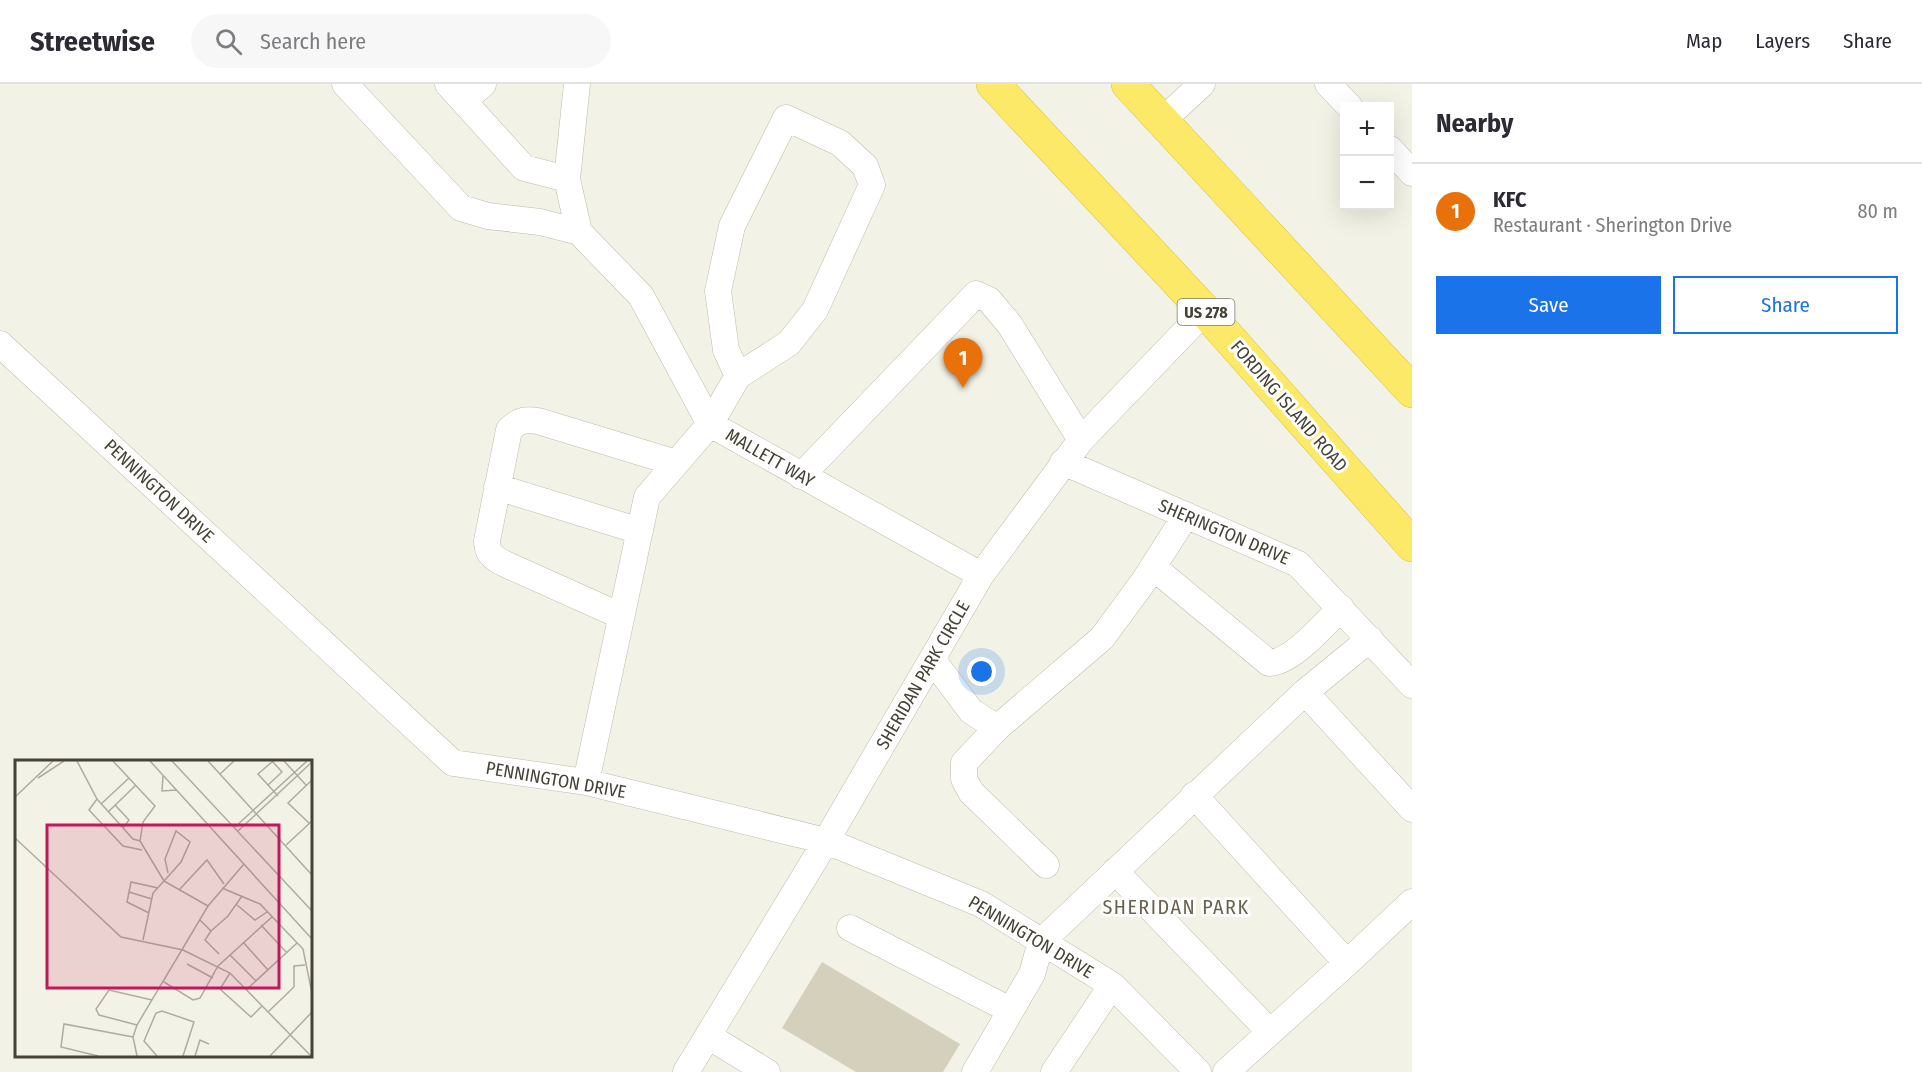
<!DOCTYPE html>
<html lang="en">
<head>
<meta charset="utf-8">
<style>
  :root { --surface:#fff; --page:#f7f7f7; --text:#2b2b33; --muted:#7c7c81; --line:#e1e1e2; --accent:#1a73e8 }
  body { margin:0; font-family:"Fira Sans Condensed",sans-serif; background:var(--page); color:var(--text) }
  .controls { position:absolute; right:18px; top:18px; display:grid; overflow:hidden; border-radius:0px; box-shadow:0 6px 24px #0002 }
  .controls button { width:54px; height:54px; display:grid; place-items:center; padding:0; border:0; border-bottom:2px solid var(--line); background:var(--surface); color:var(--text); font:30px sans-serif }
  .you { position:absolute; left:982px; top:588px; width:21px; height:21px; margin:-15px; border:4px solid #fff; border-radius:50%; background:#1a73e8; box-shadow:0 0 0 9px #1a73e833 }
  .badge { display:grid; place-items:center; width:39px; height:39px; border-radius:50%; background:var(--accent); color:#fff; font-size:20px; font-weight:700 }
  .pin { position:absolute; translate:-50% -50px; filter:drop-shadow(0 2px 3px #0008) }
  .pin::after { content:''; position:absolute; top:32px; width:21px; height:18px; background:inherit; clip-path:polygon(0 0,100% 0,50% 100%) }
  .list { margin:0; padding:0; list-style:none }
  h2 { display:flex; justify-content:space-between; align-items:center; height:78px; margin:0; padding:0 24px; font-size:26px }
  h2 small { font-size:20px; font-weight:400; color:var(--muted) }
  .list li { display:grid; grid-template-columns:39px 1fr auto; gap:18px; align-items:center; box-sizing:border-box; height:96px; padding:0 24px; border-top:2px solid var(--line) }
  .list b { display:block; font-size:22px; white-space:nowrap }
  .list p { margin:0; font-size:20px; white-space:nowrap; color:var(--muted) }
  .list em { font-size:20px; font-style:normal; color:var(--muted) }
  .actions { display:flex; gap:12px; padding:18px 24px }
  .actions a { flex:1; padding:14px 0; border:2px solid var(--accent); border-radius:0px; text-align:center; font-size:21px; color:var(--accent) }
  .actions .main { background:var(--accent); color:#fff }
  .icon { flex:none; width:33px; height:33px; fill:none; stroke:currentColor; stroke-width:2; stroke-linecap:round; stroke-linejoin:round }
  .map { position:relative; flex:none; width:1412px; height:988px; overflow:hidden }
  header { display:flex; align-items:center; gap:36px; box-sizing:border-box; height:84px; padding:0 30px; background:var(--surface); border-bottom:2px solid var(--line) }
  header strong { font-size:28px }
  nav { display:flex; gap:33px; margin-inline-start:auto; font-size:21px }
  .search { width:420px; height:54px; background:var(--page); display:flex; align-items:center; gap:15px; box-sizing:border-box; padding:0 21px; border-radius:33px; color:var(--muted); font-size:22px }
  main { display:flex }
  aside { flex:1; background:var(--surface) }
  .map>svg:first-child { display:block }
  .building { fill:#d5d0bc }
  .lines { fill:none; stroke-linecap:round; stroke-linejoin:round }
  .minor-casing { stroke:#bebba9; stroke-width:27 }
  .highway-casing { stroke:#dcc137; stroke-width:34 }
  .minor { stroke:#fff; stroke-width:26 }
  .highway { stroke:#fde968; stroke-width:33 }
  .labels { text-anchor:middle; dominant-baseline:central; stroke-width:6; stroke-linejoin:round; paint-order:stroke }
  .shield { fill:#fff; stroke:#7e7b72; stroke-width:1.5 }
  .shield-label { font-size:16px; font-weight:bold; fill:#464336 }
  .street-label { font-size:18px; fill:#464336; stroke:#fff }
  .neighbourhood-label { font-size:20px; letter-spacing:1.5px; fill:#69634d; stroke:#fff }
  .inset-road { fill:none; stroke:#aeaca0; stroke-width:1.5 }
  .view { fill:#c2185b; fill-opacity:0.15; stroke:#c2185b; stroke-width:3 }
  .inset-edge { fill:none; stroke:#464336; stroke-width:3 }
</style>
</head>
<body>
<header>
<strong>Streetwise</strong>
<div class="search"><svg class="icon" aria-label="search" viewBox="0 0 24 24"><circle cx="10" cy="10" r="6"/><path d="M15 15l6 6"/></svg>Search here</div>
<nav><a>Map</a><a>Layers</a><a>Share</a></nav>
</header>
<main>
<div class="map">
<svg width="1412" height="988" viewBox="0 0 1412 988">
  <rect width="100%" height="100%" fill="#f3f2e6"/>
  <path class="building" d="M822,878L960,960L943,988H856L782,944Z"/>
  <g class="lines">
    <g class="minor-casing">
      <path id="minor" d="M345,0L461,124L488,132L540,138L579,148
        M448,0L524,84L567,95L579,148L641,212L710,340
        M1328,0L1349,22
        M464,17L483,0
        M1162,37L1202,0
        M1390,65L1412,89
        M567,95L577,0
        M0,260L453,679L586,698L826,757L981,820L1112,901L1198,988
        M710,340L738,292L789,259L815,226L872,101L865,82L840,59L786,34L732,142L718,207L726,266L738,292
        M1063,378L1298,480L1412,601
        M801,392L976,210L989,216L1010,241L1081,356
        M497,403L640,447
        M1153,483L1269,579C1293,578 1323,541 1341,524
        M621,532L503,479C492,473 487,469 487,457L509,346C519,336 525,335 538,337L676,379
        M932,575L971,627L997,644L1102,554L1144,497L1186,431
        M1305,608L1412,725
        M997,644L964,679V695L971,708L1046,781
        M586,698L647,413L710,340L981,491
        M1194,711L1347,879
        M1115,787L1270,948
        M850,844L1010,926
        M708,952L767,988
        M686,988L826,757L981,491L1081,356L1205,227
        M975,988L1032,890L1041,858L1305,608L1370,555
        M1054,988L1112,901
        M1226,988L1347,879L1412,818"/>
    </g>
    <g class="highway-casing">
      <path id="highway" d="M993,0L1205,227L1412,461
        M1128,0L1412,307"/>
    </g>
    <use href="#minor" class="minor"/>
    <use href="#highway" class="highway"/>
  </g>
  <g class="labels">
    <rect class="shield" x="1177.5" y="215" width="57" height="26" rx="4.5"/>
    <g class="shield-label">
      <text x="1206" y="228">US 278</text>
    </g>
    <g class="street-label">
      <text transform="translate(1289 322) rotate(49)">FORDING ISLAND ROAD</text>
      <text transform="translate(770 374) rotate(30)">MALLETT WAY</text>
      <text transform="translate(159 407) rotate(43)">PENNINGTON DRIVE</text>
      <text transform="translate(1224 448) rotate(23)">SHERINGTON DRIVE</text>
      <text transform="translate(923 591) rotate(-60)">SHERIDAN PARK CIRCLE</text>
      <text transform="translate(556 696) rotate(10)">PENNINGTON DRIVE</text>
      <text transform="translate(1031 853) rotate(31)">PENNINGTON DRIVE</text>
    </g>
    <g class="neighbourhood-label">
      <text x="1176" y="823">SHERIDAN PARK</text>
    </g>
  </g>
  <g transform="translate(15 676)">
    <rect width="297" height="297" fill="#f3f2e6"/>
    <path class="inset-road" d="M62,1L82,39L118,79L125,81L149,121M98,1L140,46L128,62L125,81M135,1L297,179M157,1L297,151M193,1L297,115M258,1L243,14L263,36M269,1L291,25M205,14L219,1M148,16L147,31L162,30M23,18L49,1M253,25L267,12L257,1M0,37L38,1M82,39L74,50L108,86L127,90M86,44L114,18M100,45L114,60L108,68M93,52L121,25M294,63L273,43L297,20M220,67L292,1M223,71L297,2M0,78L106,177L168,190L215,213L296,296M270,86L297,61M149,121L166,102L175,82L161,71L150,99L153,113M207,128L245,144L288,189L297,233M164,130L192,100L209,124M114,132L137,139M222,145L240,160L252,152M134,153L112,142L116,122L143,128M185,160L196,171L213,156L227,136M246,165L272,193M196,171L190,180L204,194M128,180L138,133L149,121L193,146M228,182L253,210M215,195L241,221M172,204L198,218M215,213L205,229L236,257L247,246M149,222L178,240L185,238L203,206L257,157M231,230L282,183M253,252L279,227V206L290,205M122,265L84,255L81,249L94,230L137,240M83,296L46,287L49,264L118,277M122,296L118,277L122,265L193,146L229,104M142,296L129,281L141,253L147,251L179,262L168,296M180,296L185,280L194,284M255,296L297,252"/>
    <path class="view" d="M32,65H264V228H32Z"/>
    <rect width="297" height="297" class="inset-edge"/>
  </g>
</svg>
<div class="controls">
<button>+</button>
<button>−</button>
</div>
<div class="you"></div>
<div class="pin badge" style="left:963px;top:304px;background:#e8710a">1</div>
</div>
<aside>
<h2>Nearby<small></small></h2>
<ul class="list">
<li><span class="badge" style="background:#e8710a">1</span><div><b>KFC</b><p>Restaurant · Sherington Drive</p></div><em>80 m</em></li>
</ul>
<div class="actions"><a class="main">Save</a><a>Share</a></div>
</aside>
</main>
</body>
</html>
